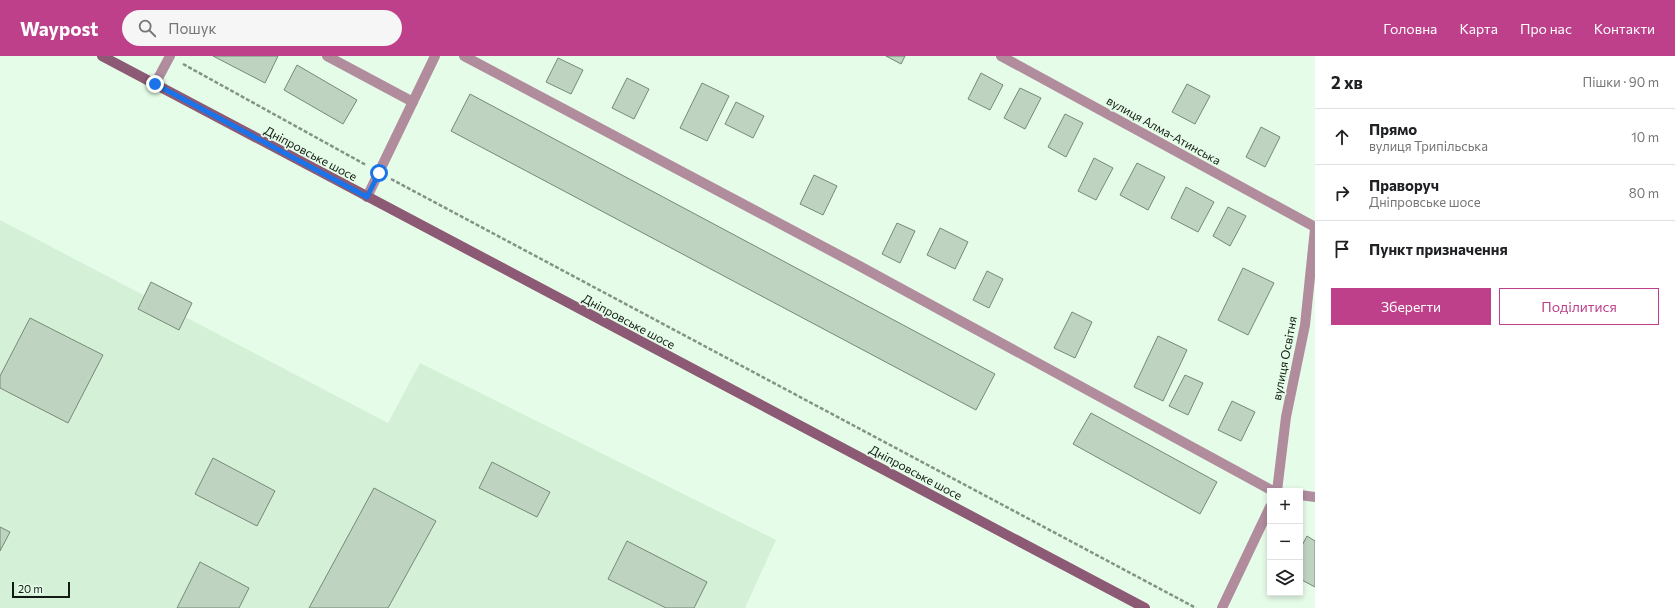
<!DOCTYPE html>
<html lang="uk">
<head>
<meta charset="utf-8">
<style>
  :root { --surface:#fff; --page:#f6f6f6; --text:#202124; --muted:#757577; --line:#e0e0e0; --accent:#be3f8a }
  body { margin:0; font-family:Commissioner,sans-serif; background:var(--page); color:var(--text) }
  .controls { position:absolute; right:12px; bottom:12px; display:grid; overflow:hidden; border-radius:0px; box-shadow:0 2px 6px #0003 }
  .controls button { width:36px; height:36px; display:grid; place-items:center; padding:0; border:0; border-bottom:1px solid var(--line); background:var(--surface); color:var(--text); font:20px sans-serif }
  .scale { position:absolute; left:12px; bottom:10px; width:58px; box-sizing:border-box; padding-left:4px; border:2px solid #131b14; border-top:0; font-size:11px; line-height:14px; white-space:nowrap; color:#131b14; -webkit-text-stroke:3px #e5fce8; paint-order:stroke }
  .stop { position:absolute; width:12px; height:12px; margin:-9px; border:3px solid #1a73e8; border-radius:50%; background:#fff }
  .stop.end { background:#1a73e8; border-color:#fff; box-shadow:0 1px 4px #0008 }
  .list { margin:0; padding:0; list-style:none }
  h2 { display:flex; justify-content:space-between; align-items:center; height:52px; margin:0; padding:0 16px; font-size:17px }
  h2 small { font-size:13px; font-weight:400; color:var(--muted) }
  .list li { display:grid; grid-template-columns:26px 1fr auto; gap:12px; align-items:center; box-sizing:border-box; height:56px; padding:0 16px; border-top:1px solid var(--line) }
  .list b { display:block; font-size:15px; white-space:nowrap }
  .list p { margin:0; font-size:13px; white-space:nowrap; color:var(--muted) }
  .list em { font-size:13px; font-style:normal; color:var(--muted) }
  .actions { display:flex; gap:8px; padding:12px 16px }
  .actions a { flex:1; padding:9px 0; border:1px solid var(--accent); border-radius:0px; text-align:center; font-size:14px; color:var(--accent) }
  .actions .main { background:var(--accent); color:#fff }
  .icon { flex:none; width:22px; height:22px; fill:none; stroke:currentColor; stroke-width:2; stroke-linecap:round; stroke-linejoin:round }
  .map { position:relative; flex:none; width:1315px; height:552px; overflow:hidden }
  header { display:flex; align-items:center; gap:24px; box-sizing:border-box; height:56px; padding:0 20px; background:var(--accent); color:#fff }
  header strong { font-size:19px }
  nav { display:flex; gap:22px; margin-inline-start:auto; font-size:14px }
  .search { width:280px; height:36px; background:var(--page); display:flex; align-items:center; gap:10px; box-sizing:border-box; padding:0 14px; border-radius:22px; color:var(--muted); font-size:15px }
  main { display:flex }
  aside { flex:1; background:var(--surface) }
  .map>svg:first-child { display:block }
  .built { fill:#d4f1d7 }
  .building { fill:#bed4c1; stroke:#758978 }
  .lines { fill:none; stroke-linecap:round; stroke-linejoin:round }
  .path { stroke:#839385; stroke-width:2.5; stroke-dasharray:4 2; stroke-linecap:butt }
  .lane { stroke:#b08c9d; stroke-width:10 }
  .street { stroke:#b08c9d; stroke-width:10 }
  .secondary { stroke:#8c5a74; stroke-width:10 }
  .route { stroke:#1a73e8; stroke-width:5 }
  .labels { text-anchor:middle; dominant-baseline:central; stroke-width:3.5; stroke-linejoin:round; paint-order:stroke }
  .street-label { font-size:12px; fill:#131b14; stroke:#e5fce8 }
</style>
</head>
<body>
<header>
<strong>Waypost</strong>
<div class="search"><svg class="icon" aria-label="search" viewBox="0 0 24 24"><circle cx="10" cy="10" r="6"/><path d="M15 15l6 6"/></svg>Пошук</div>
<nav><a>Головна</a><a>Карта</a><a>Про нас</a><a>Контакти</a></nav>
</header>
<main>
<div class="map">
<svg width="1315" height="552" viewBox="0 0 1315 552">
  <rect width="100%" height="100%" fill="#e5fce8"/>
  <path class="built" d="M0,164L388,367L420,307L776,484L745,552H0Z"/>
  <path class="building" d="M213,0H278L265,27Z
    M886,0H905L901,8Z
    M558,2L583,14L571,38L546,26Z
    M297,9L357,44L343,68L284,34Z
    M981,17L1003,29L990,54L968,43Z
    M627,22L649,33L634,63L612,52Z
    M702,27L729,40L707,85L680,72Z
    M1187,28L1210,40L1195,68L1172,56Z
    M1020,32L1041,42L1025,73L1004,62Z
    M470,38L995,318L976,354L451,75Z
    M736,46L764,60L753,82L725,68Z
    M1065,58L1083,67L1066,101L1048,91Z
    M1261,71L1280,81L1265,111L1246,101Z
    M1094,102L1113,112L1096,144L1078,135Z
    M1137,107L1165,121L1148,154L1120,139Z
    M814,119L837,130L823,159L800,148Z
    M1186,131L1214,146L1198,176L1171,162Z
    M1228,151L1246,160L1230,190L1213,180Z
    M897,167L915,175L900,207L882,198Z
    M940,172L968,186L955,213L927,199Z
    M1243,212L1274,227L1248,279L1218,264Z
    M987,215L1003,223L989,252L973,244Z
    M151,226L192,247L179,274L138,253Z
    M1072,256L1092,266L1075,302L1054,292Z
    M30,262L103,299L68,367L0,332V320Z
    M1158,280L1187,294L1163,345L1134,331Z
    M1185,319L1203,327L1188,359L1169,350Z
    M1232,345L1255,356L1241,385L1218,374Z
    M1091,357L1217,426L1200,458L1073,388Z
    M213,402L275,435L257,470L195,438Z
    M492,406L550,436L537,461L479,432Z
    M374,432L436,465L388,552H309Z
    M0,471L10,476L0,495Z
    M1307,480L1315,485V531L1300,523V493Z
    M627,485L707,526L694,552H666L608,523Z
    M200,506L249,532L239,552H177Z"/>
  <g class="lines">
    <path class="path" d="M183,8L366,109
      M391,123L1196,552"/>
    <path class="lane" d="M327,0L413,46"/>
    <path class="street" d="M464,0L854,207L1273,435
      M1001,0L1315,171
      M155,28L170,0
      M367,141L435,0
      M1277,435L1286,361L1305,269L1315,173
      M1300,439L1315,441
      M1222,552L1270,451"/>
    <path class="secondary" d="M102,0L1145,552"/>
  </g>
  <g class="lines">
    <path class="route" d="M155,28L367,141L379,117"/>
  </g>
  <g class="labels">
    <g class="street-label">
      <text transform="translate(1164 74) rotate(29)">вулиця Алма-Атинська</text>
      <text transform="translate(311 97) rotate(28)">Дніпровське шосе</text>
      <text transform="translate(629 265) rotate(28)">Дніпровське шосе</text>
      <text transform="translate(1284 302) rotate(-79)">вулиця Освітня</text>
      <text transform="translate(916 416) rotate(28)">Дніпровське шосе</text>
    </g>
  </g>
</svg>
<div class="controls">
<button>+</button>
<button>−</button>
<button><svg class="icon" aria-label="layers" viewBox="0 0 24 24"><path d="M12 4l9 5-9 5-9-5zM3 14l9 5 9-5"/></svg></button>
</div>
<div class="scale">20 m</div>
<div class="stop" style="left:379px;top:117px"></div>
<div class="stop end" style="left:155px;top:28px"></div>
</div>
<aside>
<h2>2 хв<small>Пішки · 90 m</small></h2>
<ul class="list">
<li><svg class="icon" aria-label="ahead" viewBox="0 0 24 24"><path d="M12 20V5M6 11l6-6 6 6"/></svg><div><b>Прямо</b><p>вулиця Трипільська</p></div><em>10 m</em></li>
<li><svg class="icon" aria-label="right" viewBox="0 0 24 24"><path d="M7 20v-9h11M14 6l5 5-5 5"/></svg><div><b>Праворуч</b><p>Дніпровське шосе</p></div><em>80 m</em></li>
<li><svg class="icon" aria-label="arrive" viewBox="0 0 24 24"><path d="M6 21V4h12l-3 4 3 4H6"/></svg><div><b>Пункт призначення</b></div></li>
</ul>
<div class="actions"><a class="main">Зберегти</a><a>Поділитися</a></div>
</aside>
</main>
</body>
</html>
